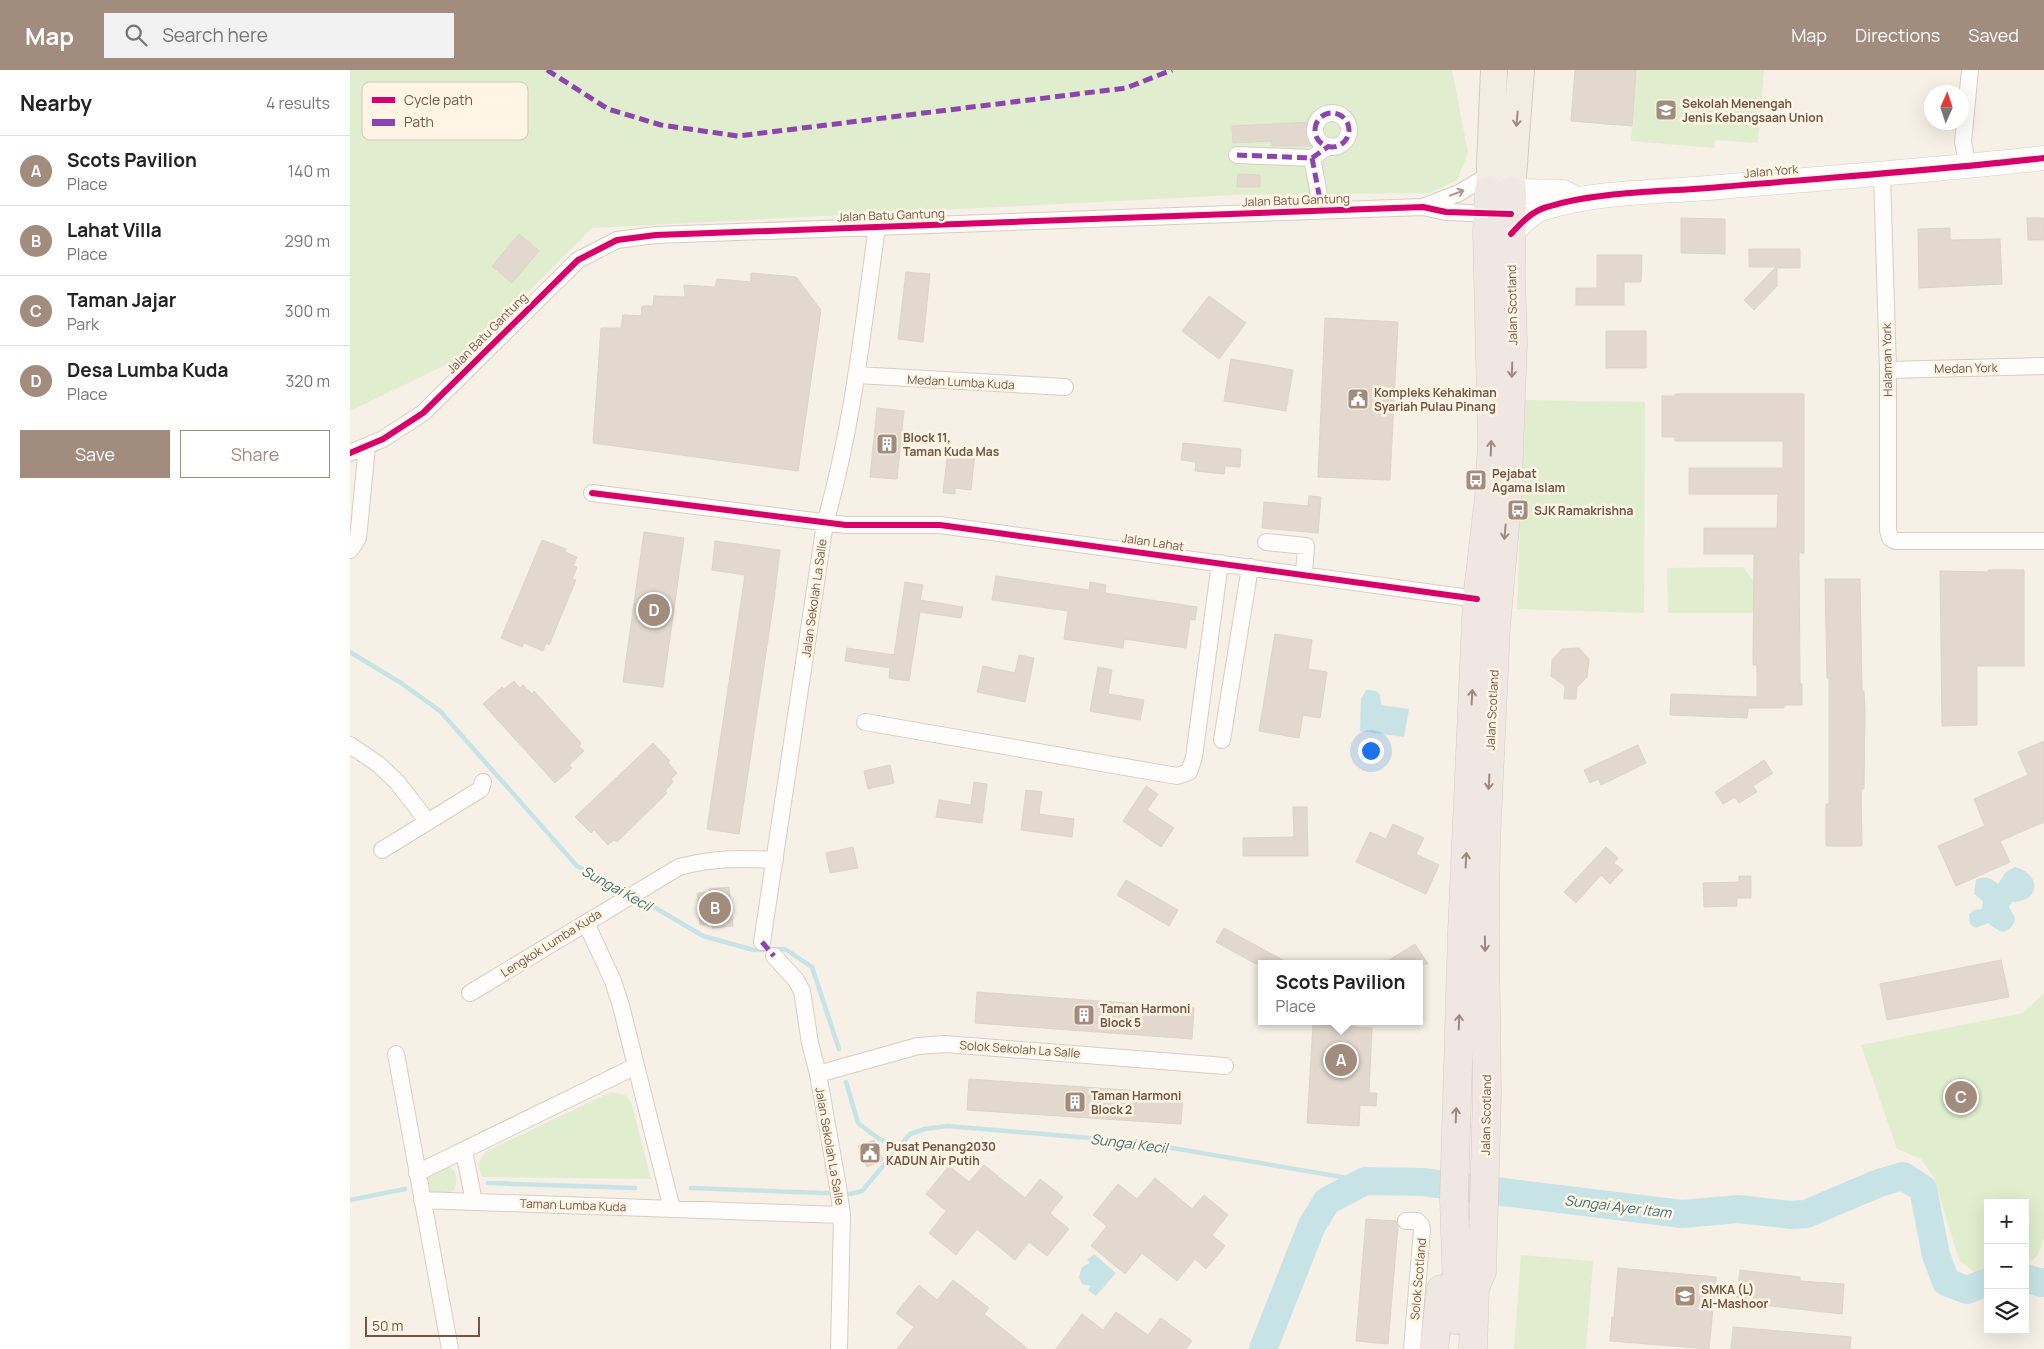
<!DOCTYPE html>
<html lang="en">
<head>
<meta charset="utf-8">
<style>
  :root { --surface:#fff; --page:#f2f2f2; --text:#222; --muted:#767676; --line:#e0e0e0; --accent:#a18c7e }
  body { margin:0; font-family:Manrope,sans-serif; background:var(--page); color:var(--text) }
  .controls { position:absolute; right:15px; bottom:15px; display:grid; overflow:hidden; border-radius:0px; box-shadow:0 5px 20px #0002 }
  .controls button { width:45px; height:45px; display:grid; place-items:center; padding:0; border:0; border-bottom:1px solid var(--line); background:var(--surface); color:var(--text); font:25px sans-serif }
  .compass { position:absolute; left:1574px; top:15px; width:45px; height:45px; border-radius:50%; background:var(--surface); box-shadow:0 5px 20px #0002; rotate:3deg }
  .scale { position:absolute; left:15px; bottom:12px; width:115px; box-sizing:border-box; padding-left:5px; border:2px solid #735646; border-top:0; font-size:14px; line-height:18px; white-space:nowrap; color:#735646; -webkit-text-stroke:4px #fff5e5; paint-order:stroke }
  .you { position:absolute; left:1020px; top:680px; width:18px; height:18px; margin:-12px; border:4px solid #fff; border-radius:50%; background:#1a73e8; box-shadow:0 0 0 8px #1a73e833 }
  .badge { display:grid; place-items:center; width:32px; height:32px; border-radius:50%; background:var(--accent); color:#fff; font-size:16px; font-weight:700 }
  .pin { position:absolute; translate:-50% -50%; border:2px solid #fff; box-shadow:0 1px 5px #0006 }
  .popup { position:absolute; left:908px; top:890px; width:165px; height:65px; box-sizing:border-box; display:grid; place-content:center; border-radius:0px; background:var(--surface); filter:drop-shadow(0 1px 4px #0005); font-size:16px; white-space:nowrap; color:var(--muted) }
  .popup b { font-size:19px; color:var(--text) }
  .popup::after { content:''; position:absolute; left:50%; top:100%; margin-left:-10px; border:10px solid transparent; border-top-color:var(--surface) }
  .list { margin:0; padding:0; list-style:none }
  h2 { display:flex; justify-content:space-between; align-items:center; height:65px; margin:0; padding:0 20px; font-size:21px }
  h2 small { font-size:16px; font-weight:400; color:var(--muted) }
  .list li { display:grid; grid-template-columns:32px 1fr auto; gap:15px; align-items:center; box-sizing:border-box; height:70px; padding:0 20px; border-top:1px solid var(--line) }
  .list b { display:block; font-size:19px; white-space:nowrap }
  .list p { margin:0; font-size:16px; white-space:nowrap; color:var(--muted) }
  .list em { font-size:16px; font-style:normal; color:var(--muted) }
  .actions { display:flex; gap:10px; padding:15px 20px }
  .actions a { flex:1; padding:11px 0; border:1px solid var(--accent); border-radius:0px; text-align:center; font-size:18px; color:var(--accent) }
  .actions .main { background:var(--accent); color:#fff }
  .icon { flex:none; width:28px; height:28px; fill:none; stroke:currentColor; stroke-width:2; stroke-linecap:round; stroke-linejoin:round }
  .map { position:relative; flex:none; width:1694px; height:1279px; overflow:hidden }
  header { display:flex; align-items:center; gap:30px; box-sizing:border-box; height:70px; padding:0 25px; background:var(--accent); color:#fff }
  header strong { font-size:24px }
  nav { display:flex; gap:28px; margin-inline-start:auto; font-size:18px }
  .search { width:350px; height:45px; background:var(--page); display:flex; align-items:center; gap:12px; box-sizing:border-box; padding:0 18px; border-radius:0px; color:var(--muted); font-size:19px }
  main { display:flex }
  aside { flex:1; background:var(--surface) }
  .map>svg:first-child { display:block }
  .green { fill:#e1edcf }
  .water { fill:#c7e3e6 }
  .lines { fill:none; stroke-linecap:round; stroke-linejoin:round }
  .stream { stroke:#c7e3e6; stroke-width:4.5 }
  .river { stroke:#c7e3e6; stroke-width:28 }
  .building { fill:#e2d8ce; stroke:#dfd3c8 }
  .street-casing { stroke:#d7cdc4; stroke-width:18 }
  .secondary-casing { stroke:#d6ccc2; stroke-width:25 }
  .primary-casing { stroke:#d5cbc3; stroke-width:28 }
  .highway-casing { stroke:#d5cbc3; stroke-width:29 }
  .street { stroke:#fefdfb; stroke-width:16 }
  .secondary { stroke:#fefdfb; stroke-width:24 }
  .primary { stroke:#f2ece3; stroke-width:26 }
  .highway { stroke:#f1e7e2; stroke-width:28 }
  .quiet { stroke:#8e44ad; stroke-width:5; stroke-dasharray:10 5; stroke-linecap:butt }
  .cycleway-casing { stroke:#fff5e5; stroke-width:9 }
  .cycleway { stroke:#d6006c; stroke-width:6 }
  .oneway { stroke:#9f8a7d }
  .oneway2 { stroke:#ab998e }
  .oneway3 { stroke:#9f897d }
  .labels { text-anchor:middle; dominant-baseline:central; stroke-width:5; stroke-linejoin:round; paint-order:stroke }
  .poi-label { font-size:12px; font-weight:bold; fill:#735646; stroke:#fff5e5; text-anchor:start }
  .street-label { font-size:12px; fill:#735646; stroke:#fff5e5 }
  .water-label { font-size:14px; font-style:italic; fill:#3d7580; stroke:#fff5e5 }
  .key { fill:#fff5e5; stroke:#d5c5b5; stroke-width:1 }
  .key-label { font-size:14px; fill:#735646 }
</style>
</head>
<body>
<header>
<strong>Map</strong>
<div class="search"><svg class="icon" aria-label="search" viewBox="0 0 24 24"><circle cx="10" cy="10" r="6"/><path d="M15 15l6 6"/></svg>Search here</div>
<nav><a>Map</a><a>Directions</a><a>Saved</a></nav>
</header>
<main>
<aside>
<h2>Nearby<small>4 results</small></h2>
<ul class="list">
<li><span class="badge">A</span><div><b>Scots Pavilion</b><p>Place</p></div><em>140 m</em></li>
<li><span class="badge">B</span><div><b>Lahat Villa</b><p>Place</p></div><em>290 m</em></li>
<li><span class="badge">C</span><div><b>Taman Jajar</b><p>Park</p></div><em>300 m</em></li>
<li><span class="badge">D</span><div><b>Desa Lumba Kuda</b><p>Place</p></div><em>320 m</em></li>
</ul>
<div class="actions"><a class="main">Save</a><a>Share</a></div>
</aside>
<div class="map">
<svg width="1694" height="1279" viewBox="0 0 1694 1279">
  <rect width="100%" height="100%" fill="#f6f0e6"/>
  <path class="green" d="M0,0H1102L1118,83L1107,110L1080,123L883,125L242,158L114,286L0,341Z
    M1286,0H1414L1408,73L1365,70L1364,78L1281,71Z
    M1174,330L1295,332L1294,543L1167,539Z
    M1393,497L1406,514L1407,543H1318L1317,498Z
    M1694,923V1167C1691,1178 1688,1191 1675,1193V1133H1638V1199L1624,1202L1609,1190L1584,1108L1571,1089L1547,1079L1511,975L1673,943Z
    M261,1022L277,1026L282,1035L301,1109L132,1107L128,1094L135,1082Z
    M98,1096C108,1101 107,1109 105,1119C97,1127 85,1125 76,1120V1107Z
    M1171,1185L1243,1191L1236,1279H1164Z"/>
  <path class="water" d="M1016,620L1027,621L1030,625L1031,635L1059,639L1054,667L1010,661L1011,629Z
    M1665,797C1694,805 1688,833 1662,832L1659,837L1665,848L1664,853C1655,867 1649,861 1638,853L1626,858L1620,854L1619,844L1624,840L1632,839L1633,831L1624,824L1626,810C1634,805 1641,808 1648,814L1656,802Z
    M744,1184L766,1203L746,1226L738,1220L741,1216L732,1214L729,1207L732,1197L740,1193L737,1190Z"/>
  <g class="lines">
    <path class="stream" d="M0,582L51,613L90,641L227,796L280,823
      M287,827L353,866L404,880L435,879L462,897L489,979
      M496,1012L508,1053L529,1069L548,1077
      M138,1113L285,1118
      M341,1118L500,1124L512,1121L560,1064L575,1059L597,1056L787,1072L1015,1111
      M0,1130L55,1119"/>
    <path class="river" d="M1675,1208L1692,1213L1694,1212
      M913,1279L962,1155L977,1131L1015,1111L1072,1112L1332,1144L1389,1139L1441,1145L1456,1144L1529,1113L1553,1106L1573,1119L1586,1185L1596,1212L1617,1220L1638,1212"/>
  </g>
  <path class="building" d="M1225,0H1286L1282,56L1221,51Z
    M962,52L964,75L961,76H922V71L883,73L882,56Z
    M888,104L910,105V117H887Z
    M1331,148L1375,149V184L1331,183Z
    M1677,148H1694V170H1678Z
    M1600,158V170L1650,169L1652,214L1569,218L1568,159Z
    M169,164L189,181L162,213L142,196Z
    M1399,179H1450V198H1427V216L1404,240L1394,230L1426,197H1399Z
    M1247,185H1292L1291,212H1274V235H1226V218H1247Z
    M556,202L580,204L573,272L548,269Z
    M401,203L446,207L471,240L448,401L243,373L251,258H271L273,245L291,246L292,236H303L304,226L335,227L334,215L365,217L367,209L401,212Z
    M859,226L896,253L869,289L832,261Z
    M975,248L1048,252L1040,410L968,407Z
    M1256,261H1296V298H1256Z
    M881,289L943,300L936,341L874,331Z
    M1325,324H1454V483H1449L1450,614H1452V635H1434V638H1398L1397,648L1320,645L1321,624L1407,627V595H1403L1404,484H1354V458H1427L1428,424H1339V398H1433V371H1325V367H1312V326H1325Z
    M527,338L554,341L547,409L520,407Z
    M833,373L891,379L890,397L875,396L874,404L845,401L846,392L831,390Z
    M598,380L625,383L621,420L605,418V424L593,423Z
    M959,426L971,427L968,463L912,458L914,432L958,436Z
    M294,462L334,468L313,617L273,612Z
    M192,470L216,479L215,482L227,487L223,496L227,497L222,509L226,510L199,575L196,573L193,581L174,573L172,577L151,568Z
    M365,471L430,480L424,529L389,764L357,759L395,505L362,500Z
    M1638,500H1674V596H1627V655L1592,656L1590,501L1638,502Z
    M646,506L739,520L740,512L756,515L755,523L847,537L845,550L840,549L836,578L774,569L773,578L714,569L718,541L642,530Z
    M1475,509H1510L1512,621H1514L1515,642L1514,719H1511L1512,776H1476V734H1479V608H1477Z
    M555,512L573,515L570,530L613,537L611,548L570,542L559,611L539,608L540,598L495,591L497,578L544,585Z
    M925,564L962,570L958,599L977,602L970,648L953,645L949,668L909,661Z
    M1229,578L1239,589L1237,607L1227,617L1226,629H1214L1215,616L1201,606L1202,590L1212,579Z
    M669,585L684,588L675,632L627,622L633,596L665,603Z
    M748,597L762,600L758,624L794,630L790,650L740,641Z
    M164,611L170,618L173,615L182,624L184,621L231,673L229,676L234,681L219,695L222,698L205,713L133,634L152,617L154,619Z
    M1694,671V752L1650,771L1660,792L1606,816L1588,776L1635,756L1624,729L1678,705L1668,682Z
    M303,673L320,691L318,693L327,703L321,709L323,712L315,721L317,723L267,772L264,770L258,775L244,760L241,763L225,747Z
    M1288,675L1296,693L1251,715L1248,709L1240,713L1234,700Z
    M1414,690L1423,703L1403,716L1407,722L1389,733L1385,727L1373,734L1365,722Z
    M540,695L544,713L518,719L514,701Z
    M624,712L637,714L632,753L586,747L589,730L621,735Z
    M796,716L808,724L797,740L824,758L811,777L773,751Z
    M676,720L692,722L689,744L724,749L722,767L671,760Z
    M943,737H957L958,786H893V768L944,767Z
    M1043,754L1074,768L1066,784L1089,795L1076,824L1006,792L1020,762L1036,769Z
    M503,777L508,798L480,803L476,783Z
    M1256,777L1268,788L1264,793L1273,800L1260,814L1251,805L1226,833L1214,822Z
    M1389,806H1401V828H1387V836L1354,837L1353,813L1389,812Z
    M776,810L828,840L819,856L767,825Z
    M379,817L383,856L362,858V854L350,855L347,823L359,822V819Z
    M874,858L940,894H906L866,872Z
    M1065,874L1078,894H1033Z
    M1651,890L1659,927L1537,950L1530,914Z
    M627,922L844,938L842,969L625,953Z
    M963,955L1022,958L1019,1023H1027L1026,1036L1010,1035L1009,1056L957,1053Z
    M619,1009L833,1024L831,1054L617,1040Z
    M524,1070L533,1090L517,1097L508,1076Z
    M634,1095L675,1128L690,1109L713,1127L700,1143L719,1159L697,1186L679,1172L665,1190L627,1159L606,1185L579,1163L596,1141L576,1124L599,1096L619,1112Z
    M805,1108L842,1139L854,1125L878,1145L862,1165L875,1176L856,1199L845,1189L827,1211L792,1183L775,1204L741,1176L757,1156L743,1145L768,1114L787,1129Z
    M1016,1149L1046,1151L1048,1157L1038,1274L1006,1271Z
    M1268,1198L1366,1207L1359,1279L1260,1271L1262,1247H1264Z
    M1390,1200L1450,1207V1211L1494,1214L1492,1244L1386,1232Z
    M603,1210L639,1238L634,1244L678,1279H547L564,1257L546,1243L569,1215L587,1230Z
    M766,1242L798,1265L811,1248L842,1271L836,1279H706L732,1244L753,1260Z
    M1383,1257L1501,1267L1500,1279H1381Z"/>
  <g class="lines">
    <g class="street-casing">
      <path id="street" d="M965 60a17 17 0 1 1 34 0a17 17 0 1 1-34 0Z
        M887,85L962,88L979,76
        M962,88L972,140
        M1618,97L1613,72L1620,0
        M1532,105L1538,300V460L1540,468L1545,471H1694
        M1073,137L1109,123L1139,105
        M1538,300L1694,296
        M507,305L715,317
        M0,383L33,369L73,343L228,190L267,170L306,165L1073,137L1096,142L1146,144
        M242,423L496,455H590L1127,529
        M916,472L956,476L954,504
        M0,480L8,468L17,377
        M515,652L827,706L839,702L844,687L870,493
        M872,670L900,497
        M0,675L28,694L47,712L78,752
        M32,780L131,719L133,712
        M236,853L263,911L271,936L322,1139
        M412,872L475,453C503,356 513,256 527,157
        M424,886L446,910L452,921L460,973L468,1004L488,1117L492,1145L489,1279
        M120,923L329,797C363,788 390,788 425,790
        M46,984L100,1279
        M468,1004L568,976L595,974L875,996
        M114,1081L124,1132
        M67,1103L286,996
        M72,1130L492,1145
        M1056,1151H1067L1071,1155L1072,1160L1062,1279"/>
    </g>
    <g class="secondary-casing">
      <path id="secondary" d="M1143,120L1213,122L1221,126
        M1161,164C1171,153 1182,141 1197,137C1244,122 1308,122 1358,118C1470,108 1582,101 1694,88"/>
    </g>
    <g class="primary-casing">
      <path id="primary" d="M1139,120L1144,0
        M1162,120L1171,0"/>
    </g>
    <g class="highway-casing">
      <path id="highway" d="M1105,1250L1107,1219L1104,1129L1112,862L1127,529L1139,427L1142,373L1137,163L1139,120
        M1084,1279L1091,1219
        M1123,1279L1125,1218L1132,1202L1137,1025L1135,861L1136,772L1146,557L1157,435L1163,273L1161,208L1162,120"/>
    </g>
    <use href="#street" class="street"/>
    <use href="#secondary" class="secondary"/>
    <use href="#primary" class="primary"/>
    <use href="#highway" class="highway"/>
    <path class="quiet" d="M197,0L258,39L311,55L388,66L776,18L822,0
      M965 60a17 17 0 1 1 34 0a17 17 0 1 1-34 0Z
      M887,85L962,88L979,76
      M962,88L972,140
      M412,872L424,886"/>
    <g class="cycleway-casing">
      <path id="cycleway" d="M1161,164C1171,153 1182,141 1197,137C1244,122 1308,122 1358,118C1470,108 1582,101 1694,88
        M0,383L33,369L73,343L228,190L267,170L306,165L1073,137L1096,142L1161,144
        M242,423L496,455H590L1127,529"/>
    </g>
    <use href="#cycleway" class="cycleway"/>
  </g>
  <defs><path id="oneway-shaft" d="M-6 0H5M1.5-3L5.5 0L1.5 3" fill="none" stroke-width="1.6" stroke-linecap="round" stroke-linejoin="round" transform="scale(1.25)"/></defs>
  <use class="oneway" href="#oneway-shaft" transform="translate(1167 49) rotate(95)"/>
  <use class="oneway2" href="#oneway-shaft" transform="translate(1107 123) rotate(-21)"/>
  <g class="oneway3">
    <use href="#oneway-shaft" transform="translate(1162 300) rotate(92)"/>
    <use href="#oneway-shaft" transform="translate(1141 378) rotate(-88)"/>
    <use href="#oneway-shaft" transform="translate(1155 462) rotate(95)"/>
    <use href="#oneway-shaft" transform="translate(1122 627) rotate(-87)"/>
    <use href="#oneway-shaft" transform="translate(1139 712) rotate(93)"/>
    <use href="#oneway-shaft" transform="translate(1116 790) rotate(-87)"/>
    <use href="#oneway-shaft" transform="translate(1135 874) rotate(89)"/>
    <use href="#oneway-shaft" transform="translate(1109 952) rotate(-88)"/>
    <use href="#oneway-shaft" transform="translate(1106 1045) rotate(-88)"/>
  </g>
  <defs>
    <g id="school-square" transform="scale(1.125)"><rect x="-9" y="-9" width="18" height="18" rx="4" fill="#a18c7e" stroke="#fff5e5"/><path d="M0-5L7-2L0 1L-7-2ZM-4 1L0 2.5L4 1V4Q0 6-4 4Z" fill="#fff"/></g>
    <g id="civic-square" transform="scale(1.125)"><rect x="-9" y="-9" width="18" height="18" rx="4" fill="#a18c7e" stroke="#fff5e5"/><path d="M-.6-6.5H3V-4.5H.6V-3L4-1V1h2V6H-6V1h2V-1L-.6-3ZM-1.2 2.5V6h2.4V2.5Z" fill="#fff"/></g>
    <g id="building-square" transform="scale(1.125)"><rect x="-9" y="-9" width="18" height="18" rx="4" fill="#a18c7e" stroke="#fff5e5"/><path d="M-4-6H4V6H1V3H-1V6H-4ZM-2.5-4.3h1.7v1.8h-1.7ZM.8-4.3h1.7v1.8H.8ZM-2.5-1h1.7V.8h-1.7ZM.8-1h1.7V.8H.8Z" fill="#fff"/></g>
    <g id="bus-square" transform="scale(1.125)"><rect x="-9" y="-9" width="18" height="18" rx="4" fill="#a18c7e" stroke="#fff5e5"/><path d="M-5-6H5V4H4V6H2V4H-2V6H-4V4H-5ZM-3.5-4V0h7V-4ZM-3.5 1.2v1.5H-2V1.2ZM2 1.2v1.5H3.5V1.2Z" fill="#fff"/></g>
  </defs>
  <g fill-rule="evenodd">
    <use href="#school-square" x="1316" y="40"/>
    <use href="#civic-square" x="1008" y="329"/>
    <use href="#building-square" x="537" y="374"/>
    <use href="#bus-square" x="1126" y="410"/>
    <use href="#bus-square" x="1168" y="440"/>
    <use href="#building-square" x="734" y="945"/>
    <use href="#building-square" x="725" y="1032"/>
    <use href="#civic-square" x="520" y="1083"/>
    <use href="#school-square" x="1335" y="1226"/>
  </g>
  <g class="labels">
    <g class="poi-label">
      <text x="1332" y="33">Sekolah Menengah<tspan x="1332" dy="14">Jenis Kebangsaan Union</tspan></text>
      <text x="1024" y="322">Kompleks Kehakiman<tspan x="1024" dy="14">Syariah Pulau Pinang</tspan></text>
      <text x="553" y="367">Block 11,<tspan x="553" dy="14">Taman Kuda Mas</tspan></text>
      <text x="1142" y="403">Pejabat<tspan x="1142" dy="14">Agama Islam</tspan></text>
      <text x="1184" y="440">SJK Ramakrishna</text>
      <text x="750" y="938">Taman Harmoni<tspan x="750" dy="14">Block 5</tspan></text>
      <text x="741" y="1025">Taman Harmoni<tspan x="741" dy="14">Block 2</tspan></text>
      <text x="536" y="1076">Pusat Penang2030<tspan x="536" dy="14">KADUN Air Putih</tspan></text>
      <text x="1351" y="1219">SMKA (L)<tspan x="1351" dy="14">Al-Mashoor</tspan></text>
    </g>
    <g class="street-label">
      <text transform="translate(1421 101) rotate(-5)">Jalan York</text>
      <text transform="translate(946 130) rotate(-2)">Jalan Batu Gantung</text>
      <text transform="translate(541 145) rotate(-2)">Jalan Batu Gantung</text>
      <text transform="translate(1162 235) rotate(-91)">Jalan Scotland</text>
      <text transform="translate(137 263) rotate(-45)">Jalan Batu Gantung</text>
      <text transform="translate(1537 290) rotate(-91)">Halaman York</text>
      <text transform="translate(1616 298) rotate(-1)">Medan York</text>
      <text transform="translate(611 312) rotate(3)">Medan Lumba Kuda</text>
      <text transform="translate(803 472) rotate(8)">Jalan Lahat</text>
      <text transform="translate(464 528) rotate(-82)">Jalan Sekolah La Salle</text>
      <text transform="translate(1142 640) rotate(-87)">Jalan Scotland</text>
      <text transform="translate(201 873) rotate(-32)">Lengkok Lumba Kuda</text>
      <text transform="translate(670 979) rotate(4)">Solok Sekolah La Salle</text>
      <text transform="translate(1136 1045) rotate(-89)">Jalan Scotland</text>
      <text transform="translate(480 1076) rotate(80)">Jalan Sekolah La Salle</text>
      <text transform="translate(223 1135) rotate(2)">Taman Lumba Kuda</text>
      <text transform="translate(1068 1209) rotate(-85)">Solok Scotland</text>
    </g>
    <g class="water-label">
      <text transform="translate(267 818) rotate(29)">Sungai Kecil</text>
      <text transform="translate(779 1073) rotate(7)">Sungai Kecil</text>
      <text transform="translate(1268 1136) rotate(7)">Sungai Ayer Itam</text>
    </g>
  </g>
  <rect x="12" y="12" width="166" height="58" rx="8" class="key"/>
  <rect x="22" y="27" width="23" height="6" fill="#d6006c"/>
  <rect x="22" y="49" width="23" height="7" fill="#8e44ad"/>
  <g class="key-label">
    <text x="54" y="35">Cycle path</text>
    <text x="54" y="57">Path</text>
  </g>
</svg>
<div class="controls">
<button>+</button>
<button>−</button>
<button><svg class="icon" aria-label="layers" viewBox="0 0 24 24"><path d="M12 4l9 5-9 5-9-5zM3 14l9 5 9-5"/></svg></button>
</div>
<svg class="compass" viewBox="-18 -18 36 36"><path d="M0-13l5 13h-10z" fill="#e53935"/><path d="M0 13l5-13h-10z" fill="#767676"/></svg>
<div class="scale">50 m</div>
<div class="you"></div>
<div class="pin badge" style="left:991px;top:990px">A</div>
<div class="popup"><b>Scots Pavilion</b>Place</div>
<div class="pin badge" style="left:365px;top:838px">B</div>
<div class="pin badge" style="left:1611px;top:1027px">C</div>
<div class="pin badge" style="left:304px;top:540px">D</div>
</div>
</main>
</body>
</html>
